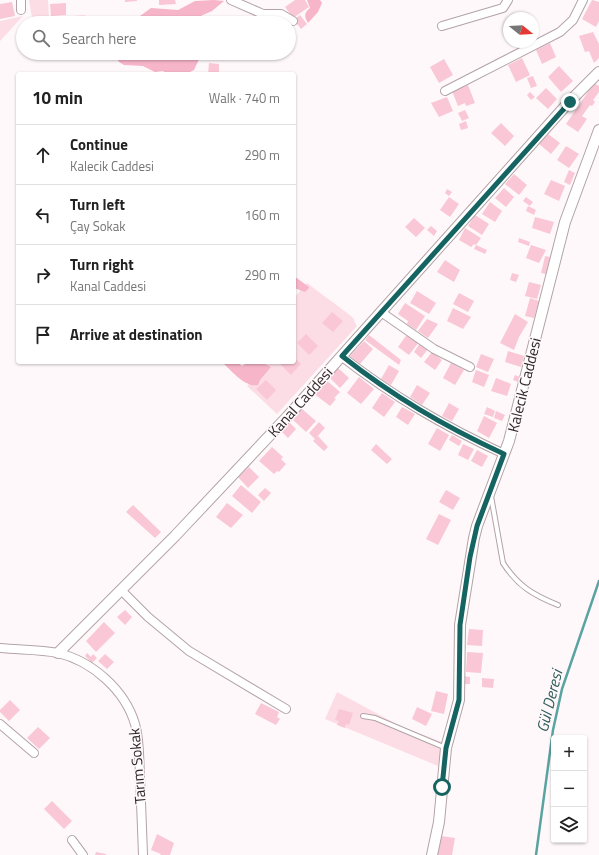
<!DOCTYPE html>
<html lang="en">
<head>
<meta charset="utf-8">
<style>
  :root { --surface:#fff; --page:#f6f6f6; --text:#222; --muted:#767676; --line:#e0e0e0 }
  body { margin:0; font-family:"Titillium Web",sans-serif; background:var(--page); color:var(--text) }
  .controls { position:absolute; right:12px; bottom:12px; display:grid; overflow:hidden; border-radius:4px; box-shadow:0 1px 3px #0004 }
  .controls button { width:36px; height:36px; display:grid; place-items:center; padding:0; border:0; border-bottom:1px solid var(--line); background:var(--surface); color:var(--text); font:20px sans-serif }
  .compass { position:absolute; left:503px; top:12px; width:36px; height:36px; border-radius:50%; background:var(--surface); box-shadow:0 1px 3px #0004; rotate:108deg }
  .stop { position:absolute; width:12px; height:12px; margin:-9px; border:3px solid #156462; border-radius:50%; background:#fff }
  .stop.end { background:#156462; border-color:#fff; box-shadow:0 1px 4px #0008 }
  .list { margin:0; padding:0; list-style:none }
  h2 { display:flex; justify-content:space-between; align-items:center; height:52px; margin:0; padding:0 16px; font-size:17px }
  h2 small { font-size:13px; font-weight:400; color:var(--muted) }
  .list li { display:grid; grid-template-columns:26px 1fr auto; gap:12px; align-items:center; box-sizing:border-box; height:60px; padding:0 16px; border-top:1px solid var(--line) }
  .list b { display:block; font-size:15px; white-space:nowrap }
  .list p { margin:0; font-size:13px; white-space:nowrap; color:var(--muted) }
  .list em { font-size:13px; font-style:normal; color:var(--muted) }
  .icon { flex:none; width:22px; height:22px; fill:none; stroke:currentColor; stroke-width:2; stroke-linecap:round; stroke-linejoin:round }
  .map { position:relative; flex:none; width:599px; height:855px; overflow:hidden }
  .search { position:absolute; background:var(--surface); box-shadow:0 1px 3px #0004; left:16px; top:16px; width:280px; height:44px; display:flex; align-items:center; gap:10px; box-sizing:border-box; padding:0 14px; border-radius:22px; color:var(--muted); font-size:15px }
  .panel { position:absolute; background:var(--surface); box-shadow:0 1px 3px #0004; left:16px; top:72px; width:280px; height:292px; border-radius:4px }
  .map>svg:first-child { display:block }
  .green { fill:#fcdde6 }
  .forest { fill:#f6b5c9 }
  .lines { fill:none; stroke-linecap:round; stroke-linejoin:round }
  .stream { stroke:#59a3a1; stroke-width:2.5 }
  .building { fill:#f9c7d6 }
  .service-casing { stroke:#b2a3a7; stroke-width:6 }
  .minor-casing { stroke:#b2a3a7; stroke-width:10 }
  .tertiary-casing { stroke:#b2a3a7; stroke-width:12 }
  .service { stroke:#fff; stroke-width:4 }
  .minor { stroke:#fff; stroke-width:8 }
  .tertiary { stroke:#fff; stroke-width:10 }
  .route { stroke:#156462; stroke-width:5 }
  .labels { text-anchor:middle; dominant-baseline:central; stroke-width:3; stroke-linejoin:round; paint-order:stroke }
  .street-label { font-size:15px; fill:#2e282a; stroke:#fff8fa }
  .water-label { font-size:16px; font-style:italic; fill:#2f5e5c; stroke:#fff8fa }
</style>
</head>
<body>
<div class="map">
<svg width="599" height="855" viewBox="0 0 599 855">
  <rect width="100%" height="100%" fill="#fff8fa"/>
  <path class="green" d="M29,0H48L49,18L85,15V23H33Z
    M23,16L0,41V21Z
    M307,283C322,295 336,304 351,316C356,320 354,323 357,326L277,414L247,386L270,362H294V298Z
    M337,692L402,727L442,742L438,766L325,719Z"/>
  <path class="forest" d="M214,0L224,1L212,11L194,19L193,23H134L140,16L151,8L178,10L195,1Z
    M307,0H320L322,3L318,12L308,23C304,16 304,13 310,8Z
    M117,53H200L201,55L194,70L186,74H167L163,71L155,72L143,66L124,65L119,62L116,56Z
    M294,276L309,287V288L305,292L294,288Z
    M222,362H237L242,366L245,364V362H262L271,367L260,380L258,385C245,388 231,370 222,362Z"/>
  <g class="lines">
    <path class="stream" d="M536,855L553,730L562,689L599,581"/>
  </g>
  <path class="building" d="M125,0H137V1L125,2Z
    M159,0H175L176,4L159,5Z
    M295,0H305L309,7L293,18L285,7Z
    M592,0L599,2V21L596,27L582,19Z
    M12,2L15,16L0,19V4Z
    M66,3V15L51,16L50,4Z
    M300,15L307,24L301,29L294,20Z
    M593,32L599,44V58L594,63L589,51L585,52L579,36Z
    M550,43L556,57L542,64L536,50Z
    M108,53H114V56H108Z
    M522,58L530,75L516,82L508,65Z
    M444,59L453,75L439,83L430,67Z
    M209,63L219,64V74H208Z
    M559,66L573,81L561,92L548,77Z
    M533,76L537,86L531,88L527,78Z
    M594,83L599,86V92L593,100L595,102L592,106L590,105L582,116L587,119L578,132L566,124Z
    M468,85L475,103L466,106L465,103L458,106L452,91Z
    M546,88L557,99L548,109L536,98Z
    M530,92L535,97L531,100L527,95Z
    M447,97L453,111L439,117L431,103Z
    M465,110L469,118L462,121L458,113Z
    M466,121L468,128L461,130L459,124Z
    M501,123L514,136L505,146L491,133Z
    M548,134L560,143L551,154L539,144Z
    M566,146L579,154L569,168L557,160Z
    M569,170L575,173L570,185L564,182Z
    M514,174L527,185L519,195L505,184Z
    M551,180L565,186L559,201L544,194Z
    M504,188L514,197L506,207L495,198Z
    M447,189L452,192L449,196L445,193Z
    M449,197L459,204L450,217L440,210Z
    M526,197L533,202L530,206L523,201Z
    M490,202L502,211L495,222L482,214Z
    M528,206L536,210L534,215L526,211Z
    M475,215L489,224L482,235L468,226Z
    M535,217L554,222L550,234L532,228Z
    M414,218L425,228L416,237L405,227Z
    M431,226L437,231L434,236L427,230Z
    M465,228L481,238L476,245L474,244L471,247L459,240Z
    M519,238L530,242L529,246L518,242Z
    M476,245L487,250L485,254L474,249Z
    M531,245L546,250L539,263L526,258Z
    M545,256L550,257L546,274L541,273Z
    M445,260L460,270L454,282L437,272Z
    M512,273L519,275L516,282L510,280Z
    M529,282L541,285L537,299L525,296Z
    M417,291L436,303L429,314L410,303Z
    M459,293L474,301L468,312L453,304Z
    M530,298L539,301L534,318L525,316Z
    M405,303L425,316L416,330L407,324L408,321L398,314Z
    M453,308L471,317L463,329L447,321Z
    M332,312L343,321L333,332L322,323Z
    M515,314L528,322L519,337L514,350L500,343Z
    M427,319L438,324L428,338L418,331Z
    M408,333L419,342L409,355L398,347Z
    M306,334L318,346L309,355L297,343Z
    M369,335L401,360L399,365L365,340Z
    M364,341L373,349L360,364L350,356Z
    M420,343L428,349L421,358L414,352Z
    M508,351L524,356L521,367L505,362Z
    M432,352L442,360L435,370L424,362Z
    M481,354L494,359L488,372L476,367Z
    M294,357L301,364L291,375L278,362H294Z
    M451,363L464,370L455,385L443,378Z
    M389,365L399,371L391,385L381,379Z
    M338,368L349,378L340,388L330,378Z
    M476,370L489,375L484,387L472,382Z
    M515,375L520,377L518,382L513,380Z
    M359,377L374,389L361,404L347,393Z
    M496,378L511,384L507,396L491,391Z
    M325,379L340,392L334,398L336,399L330,406L313,393Z
    M266,380L276,390L267,400L256,389Z
    M417,385L430,393L422,405L410,397Z
    M382,393L395,402L384,417L372,408Z
    M449,403L459,409L452,421L442,416Z
    M402,407L415,414L408,425L396,417Z
    M487,407L495,411L493,417L484,414Z
    M302,409L316,421L306,432L293,420Z
    M496,411L505,415L502,421L494,418Z
    M484,416L497,423L489,438L477,431Z
    M288,421L296,429L288,438L280,430Z
    M319,422L325,428L315,439L309,433Z
    M437,428L449,435L440,451L428,444Z
    M452,435L462,441L459,446L449,440Z
    M318,436L328,447L324,451L313,441Z
    M376,444L392,459L387,464L371,450Z
    M463,444L474,449L468,460L458,455Z
    M272,447L283,457L281,459L286,464L279,472L277,471L274,474L259,461Z
    M477,450L488,456L482,467L471,461Z
    M249,467L259,477L248,488L238,477Z
    M241,485L261,502L252,513L232,496Z
    M265,488L271,493L264,501L258,495Z
    M446,490L460,498L453,510L439,502Z
    M227,503L243,515L231,528L216,517Z
    M133,505L161,532L155,538L126,512Z
    M439,514L451,520L438,545L426,539Z
    M125,610L132,617L125,625L117,617Z
    M104,622L115,633L96,652L86,641Z
    M469,629L483,630L482,646L467,645Z
    M467,652L483,653L481,673L466,672Z
    M87,653L91,657L93,654L97,658L92,663L85,656Z
    M105,654L114,662L107,669L98,661Z
    M463,676L470,677V684H463Z
    M482,678L494,679L493,688L482,687Z
    M436,691L448,694L444,714L431,711Z
    M10,700L20,710L9,721L0,712V710Z
    M261,703L279,712L277,717L280,719L276,725L255,714Z
    M417,707L432,714L426,726L412,719Z
    M339,709L353,713L349,725L346,724L345,728L337,725L339,721L335,720Z
    M38,727L50,738L39,749L27,738Z
    M52,801L72,821L64,829L44,809Z
    M157,834L174,843L170,855H160L161,854L151,850Z
    M441,836L455,838L452,855H437Z
    M96,852L106,854V855H95Z"/>
  <g class="lines">
    <g class="service-casing">
      <path id="service" d="M491,496L503,563C518,586 533,595 558,605
        M363,716L375,718L446,748"/>
    </g>
    <g class="minor-casing">
      <path id="minor" d="M21,0V10
        M231,0L263,14H281L293,21
        M442,26L503,8L508,0
        M445,91L560,32L573,20L583,0
        M381,312L434,349L470,367
        M341,356C394,397 444,426 504,454
        M121,590L148,617L189,651L286,709
        M0,648C19,650 39,649 58,653C92,661 125,690 135,724C140,741 139,759 140,776C141,802 142,829 143,855
        M0,724L34,753
        M72,840L83,855"/>
    </g>
    <g class="tertiary-casing">
      <path id="tertiary" d="M58,653L175,536L287,417L569,102L599,72
        M432,855L439,822L446,748L459,700L460,625L474,538L477,526L509,441L565,222L599,130"/>
    </g>
    <use href="#service" class="service"/>
    <use href="#minor" class="minor"/>
    <use href="#tertiary" class="tertiary"/>
  </g>
  <g class="lines">
    <path class="route" d="M442,787L446,748L459,700L460,625L470,557L477,526L504,454C444,426 394,397 342,356L570,102"/>
  </g>
  <g class="labels">
    <g class="street-label">
      <text transform="translate(524 385) rotate(-76)">Kalecik Caddesi</text>
      <text transform="translate(300 402) rotate(-48)">Kanal Caddesi</text>
      <text transform="translate(137 766) rotate(-95)">Tarım Sokak</text>
    </g>
    <g class="water-label">
      <text transform="translate(549 701) rotate(-76)">Gül Deresi</text>
    </g>
  </g>
</svg>
<div class="controls">
<button>+</button>
<button>−</button>
<button><svg class="icon" aria-label="layers" viewBox="0 0 24 24"><path d="M12 4l9 5-9 5-9-5zM3 14l9 5 9-5"/></svg></button>
</div>
<svg class="compass" viewBox="-18 -18 36 36"><path d="M0-13l5 13h-10z" fill="#e53935"/><path d="M0 13l5-13h-10z" fill="#767676"/></svg>
<div class="stop" style="left:442px;top:787px"></div>
<div class="stop end" style="left:570px;top:102px"></div>
<div class="search"><svg class="icon" aria-label="search" viewBox="0 0 24 24"><circle cx="10" cy="10" r="6"/><path d="M15 15l6 6"/></svg>Search here</div>
<section class="panel">
<h2>10 min<small>Walk · 740 m</small></h2>
<ul class="list">
<li><svg class="icon" aria-label="ahead" viewBox="0 0 24 24"><path d="M12 20V5M6 11l6-6 6 6"/></svg><div><b>Continue</b><p>Kalecik Caddesi</p></div><em>290 m</em></li>
<li><svg class="icon" aria-label="left" viewBox="0 0 24 24"><path d="M17 20v-9H6M10 6l-5 5 5 5"/></svg><div><b>Turn left</b><p>Çay Sokak</p></div><em>160 m</em></li>
<li><svg class="icon" aria-label="right" viewBox="0 0 24 24"><path d="M7 20v-9h11M14 6l5 5-5 5"/></svg><div><b>Turn right</b><p>Kanal Caddesi</p></div><em>290 m</em></li>
<li><svg class="icon" aria-label="arrive" viewBox="0 0 24 24"><path d="M6 21V4h12l-3 4 3 4H6"/></svg><div><b>Arrive at destination</b></div></li>
</ul>
</section>
</div>
</body>
</html>
